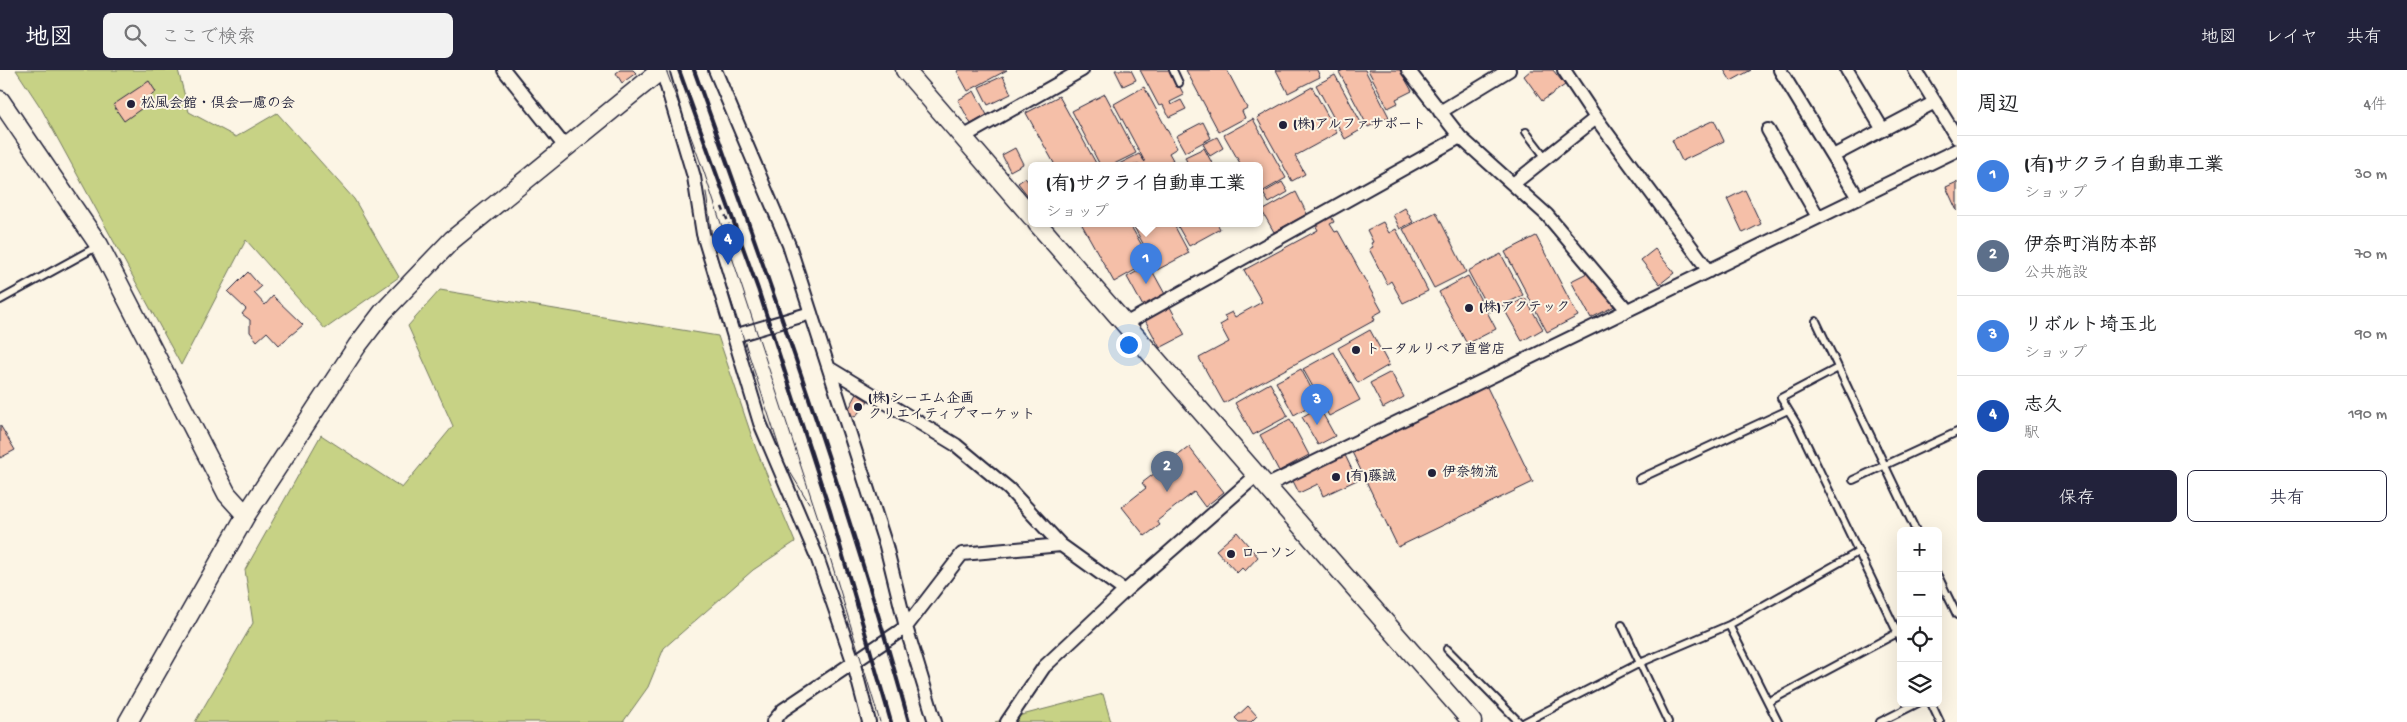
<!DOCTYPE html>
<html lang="ja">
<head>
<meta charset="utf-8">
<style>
  :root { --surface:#fff; --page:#f2f2f2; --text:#202124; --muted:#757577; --line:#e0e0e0; --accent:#22223b }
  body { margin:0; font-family:"Gochi Hand","Klee One",sans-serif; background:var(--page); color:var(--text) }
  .controls { position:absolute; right:15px; bottom:15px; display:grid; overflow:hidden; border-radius:8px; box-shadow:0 5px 20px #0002 }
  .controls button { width:45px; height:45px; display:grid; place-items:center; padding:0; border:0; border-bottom:1px solid var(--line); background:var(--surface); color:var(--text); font:25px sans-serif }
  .you { position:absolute; left:1128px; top:274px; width:18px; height:18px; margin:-12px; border:4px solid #fff; border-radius:50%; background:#1a73e8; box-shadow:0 0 0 8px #1a73e833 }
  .badge { display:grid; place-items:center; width:32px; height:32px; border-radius:50%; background:var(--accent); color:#fff; font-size:16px; font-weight:700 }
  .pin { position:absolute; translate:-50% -41px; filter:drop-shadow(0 1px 2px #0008) }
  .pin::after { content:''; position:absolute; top:26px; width:18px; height:15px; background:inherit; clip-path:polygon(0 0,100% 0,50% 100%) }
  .popup { position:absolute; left:1028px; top:92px; width:235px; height:65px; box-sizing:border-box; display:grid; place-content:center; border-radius:8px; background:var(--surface); filter:drop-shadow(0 1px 4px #0005); font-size:16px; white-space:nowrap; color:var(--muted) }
  .popup b { font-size:19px; color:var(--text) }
  .popup::after { content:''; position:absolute; left:50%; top:100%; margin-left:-10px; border:10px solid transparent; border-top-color:var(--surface) }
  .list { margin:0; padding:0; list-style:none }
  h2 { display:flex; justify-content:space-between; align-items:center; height:65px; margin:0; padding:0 20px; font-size:21px }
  h2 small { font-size:16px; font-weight:400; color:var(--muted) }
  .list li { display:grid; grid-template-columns:32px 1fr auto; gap:15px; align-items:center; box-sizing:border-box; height:80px; padding:0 20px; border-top:1px solid var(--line) }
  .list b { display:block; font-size:19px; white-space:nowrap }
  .list p { margin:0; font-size:16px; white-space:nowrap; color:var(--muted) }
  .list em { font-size:16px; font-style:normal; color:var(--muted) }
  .actions { display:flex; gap:10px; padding:15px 20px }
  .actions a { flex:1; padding:11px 0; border:1px solid var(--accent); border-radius:8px; text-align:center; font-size:18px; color:var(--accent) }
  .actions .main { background:var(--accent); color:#fff }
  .icon { flex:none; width:28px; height:28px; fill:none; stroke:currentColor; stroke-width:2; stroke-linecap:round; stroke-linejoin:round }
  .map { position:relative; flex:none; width:1957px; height:652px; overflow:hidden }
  header { display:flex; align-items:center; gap:30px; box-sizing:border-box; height:70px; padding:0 25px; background:var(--accent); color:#fff }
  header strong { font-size:24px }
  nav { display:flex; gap:28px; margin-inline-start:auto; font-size:18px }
  .search { width:350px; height:45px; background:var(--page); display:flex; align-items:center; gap:12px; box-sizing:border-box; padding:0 18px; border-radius:8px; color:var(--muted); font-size:19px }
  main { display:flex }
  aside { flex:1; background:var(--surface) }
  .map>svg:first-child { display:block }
  .green { fill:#c7d285; stroke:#747a60 }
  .building { fill:#f5bfa8; stroke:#22223b }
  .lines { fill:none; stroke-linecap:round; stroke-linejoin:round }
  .lane-casing { stroke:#22223b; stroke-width:10 }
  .street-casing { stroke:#22223b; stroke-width:16 }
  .secondary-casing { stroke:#22223b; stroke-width:21 }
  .path { stroke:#22223b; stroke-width:2.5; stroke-dasharray:5 4; stroke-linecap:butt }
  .lane { stroke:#fcf5e5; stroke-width:6 }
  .street { stroke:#fcf5e5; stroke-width:12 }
  .secondary { stroke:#fcf5e5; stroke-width:18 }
  .tram { stroke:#22223b; stroke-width:1 }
  .rail { stroke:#22223b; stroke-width:4 }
  .poi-dot { fill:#22223b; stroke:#fcf5e5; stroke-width:2 }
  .labels { text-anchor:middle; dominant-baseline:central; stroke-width:4; stroke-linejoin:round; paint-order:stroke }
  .poi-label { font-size:14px; font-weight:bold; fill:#22223b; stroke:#fcf5e5; text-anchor:start }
</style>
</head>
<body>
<header>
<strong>地図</strong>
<div class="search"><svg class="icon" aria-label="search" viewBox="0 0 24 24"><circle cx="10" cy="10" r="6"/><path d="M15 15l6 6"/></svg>ここで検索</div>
<nav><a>地図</a><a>レイヤ</a><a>共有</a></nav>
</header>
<main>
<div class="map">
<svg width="1957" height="652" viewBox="0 0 1957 652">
  <rect width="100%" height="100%" fill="#fcf5e5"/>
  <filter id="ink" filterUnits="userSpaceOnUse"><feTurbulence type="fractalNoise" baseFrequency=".02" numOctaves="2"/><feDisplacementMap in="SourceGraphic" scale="10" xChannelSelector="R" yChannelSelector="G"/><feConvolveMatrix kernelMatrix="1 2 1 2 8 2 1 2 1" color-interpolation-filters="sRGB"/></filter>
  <g filter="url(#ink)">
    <path class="green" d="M16,0H178L189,42L236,67L277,43L354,129L399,207L325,259L246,170L181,295L41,38Z
      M440,220L718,266L756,379L795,472L753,500L664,578L648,617L623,652H195L253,553L245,500L321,365L402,418L453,356L408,256Z
      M1103,624L1111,652H995Z"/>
    <path class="building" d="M620,0H633L636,3L622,13L616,3Z
      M959,0H1007L968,21L957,1Z
      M1115,0H1131L1136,10L1123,16Z
      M1140,0H1171L1184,25L1170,32L1171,35L1181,30L1186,39L1169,47L1163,35L1159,36Z
      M1186,0H1227L1247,38L1242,41L1245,48L1219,62Z
      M1276,0H1317L1320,7L1288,23Z
      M1344,0H1365L1389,47L1368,57L1339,2Z
      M1368,0H1400L1412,21L1396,29L1398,33L1388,38Z
      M1531,0H1553L1565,15L1542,31L1524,6Z
      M1724,0H1751L1731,11Z
      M1335,5L1364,58L1345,69L1316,15Z
      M1003,6L1011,24L988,35L979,17Z
      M149,11L156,22L142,32L145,36L124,51L113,35Z
      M1144,17L1177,78L1169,83L1173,90L1163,95H1117L1139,84L1145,92L1114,34Z
      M1312,17L1337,63L1295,86L1305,104L1292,111L1257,48Z
      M974,21L987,45L971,54L958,30Z
      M1105,24L1136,83L1112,95H1100L1072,41Z
      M1059,26L1097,95H1055L1026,43Z
      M1253,49L1286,108L1260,123V95H1241L1224,65Z
      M1714,50L1724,71L1682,91L1672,70Z
      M1203,52L1211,68L1185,82L1176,66Z
      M1217,67L1223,78L1210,86L1203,74Z
      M1015,78L1023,94L1010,101L1002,85Z
      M1204,78L1213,95H1188L1185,87Z
      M1025,108L1032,116V131L1018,113Z
      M1282,112L1288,122L1269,133L1263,123Z
      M1957,112V141L1946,117Z
      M1745,120L1761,154L1743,163L1727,129Z
      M1296,122L1307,144L1274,162L1262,141Z
      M1405,138L1413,152L1400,159L1393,145Z
      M1436,142L1466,202L1434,218L1403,159Z
      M1330,144L1334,152L1330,154L1335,162L1338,161L1382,241L1373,246L1375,250L1224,333L1199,288L1229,272L1220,255L1227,251L1224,246L1232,242L1235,247L1262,232L1244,200L1318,160L1314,153Z
      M1383,152L1389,163L1396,159L1428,221L1403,233L1391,211L1387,214L1369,179L1373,177L1371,173L1373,172L1367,160Z
      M1081,153H1129L1151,191L1114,212Z
      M1132,153H1173L1189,183L1157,200Z
      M1176,153H1217L1220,159L1189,176Z
      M1536,166L1578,246L1547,262L1505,182Z
      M1655,179L1674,203L1660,214L1641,190Z
      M1501,184L1523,225L1490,242L1468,201Z
      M1149,195L1166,226L1144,238L1127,207Z
      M248,202L261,217L254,223L265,235L273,226L303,255L279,275L267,262L257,271L250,262V250L242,244L246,239L228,222Z
      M1587,203L1617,235L1591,248L1571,211Z
      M1468,206L1496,259L1467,274L1439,222Z
      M1525,228L1543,259L1522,271L1504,239Z
      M1170,237L1185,265L1160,278L1145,250Z
      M1370,260L1389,295L1358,313L1338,278Z
      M1334,282L1360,330L1329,346L1303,299Z
      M1301,299L1318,331L1294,345L1276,312Z
      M1391,302L1404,327L1383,338L1370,313Z
      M1270,313L1288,346L1253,365L1235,333Z
      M1486,315L1533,412L1398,477L1351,380Z
      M857,324L868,331L855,347L847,342Z
      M1319,337L1335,366L1318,375L1302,347Z
      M1290,349L1309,385L1279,401L1260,365Z
      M0,355L15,380L0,388Z
      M1189,377L1224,422L1205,437L1194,422L1157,451L1160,455L1145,466L1122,437L1146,418L1142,413Z
      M1344,383L1357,410L1323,426L1318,414L1299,423L1292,409Z
      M1237,462L1258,487L1245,501L1242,498L1237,503L1216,480Z
      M1248,636L1257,646L1251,652H1239L1235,648Z"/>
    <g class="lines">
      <g class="lane-casing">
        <path id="lane" d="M1173,0L1179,13
          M1526,62L1546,88
          M0,230L98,176
          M1816,251L1916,461
          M1838,298L1781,328L1798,356L1901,570
          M1639,409L1788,340
          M1853,410L1957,362
          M1938,506L1957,545
          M1622,555L1668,652
          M1729,555L1778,652
          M1447,579L1519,652
          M1768,632L1897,563
          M1931,633L1940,652
          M1525,652L1640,593L1729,555L1858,482
          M1880,652L1918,633"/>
      </g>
      <g class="street-casing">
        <path id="street" d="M504,0L566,78
          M662,0L694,107L703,164L760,353L817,487L853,591L869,652
          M715,0L789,175L886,476L906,557L935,652
          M1408,0L1460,67L1547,145L1627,240
          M1564,0L1596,48L1709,201
          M1780,0L1858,128
          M1847,0L1883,60
          M1915,0L1957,68
          M1440,42L1509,0
          M1768,60L1818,147
          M963,67L1082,0
          M1833,86L1935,32
          M1513,114L1596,48
          M1125,254L1460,67
          M734,266L811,243
          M829,298L956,375L1009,419L1061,475
          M1268,415L1957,80
          M773,652L783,640L906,557L962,484L1061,475L1125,521
          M1007,652L1044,597L1125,521L1258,404"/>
      </g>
      <g class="secondary-casing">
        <path id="secondary" d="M905,0L1032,147
          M0,30L99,175L227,424L246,445
          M1037,153L1472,652
          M128,652L246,445L357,276L383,242L452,170L661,0"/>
      </g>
      <path class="path" d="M722,137L729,154"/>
      <use href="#lane" class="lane"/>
      <use href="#street" class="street"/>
      <use href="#secondary" class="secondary"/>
      <path class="tram" d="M666,0L704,102L818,448L880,652
        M706,122L713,175L784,392L809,433"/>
      <path class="rail" d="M679,0L758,219L830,441L891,652
        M694,0C771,215 848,431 909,652"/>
    </g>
  </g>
  <g class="poi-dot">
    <circle cx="131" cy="34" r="5"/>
    <circle cx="1283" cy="55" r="5"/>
    <circle cx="1469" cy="238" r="5"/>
    <circle cx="1356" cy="280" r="5"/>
    <circle cx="858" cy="337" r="5"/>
    <circle cx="1432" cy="403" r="5"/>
    <circle cx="1336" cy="407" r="5"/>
    <circle cx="1231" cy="484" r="5"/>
  </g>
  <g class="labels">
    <g class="poi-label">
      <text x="141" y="34">松風会館・倶会一慮の会</text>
      <text x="1293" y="55">(株)アルファサポート</text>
      <text x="1479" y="238">(株)アクテック</text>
      <text x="1366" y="280">トータルリペア直営店</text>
      <text x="868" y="329">(株)シーエム企画<tspan x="868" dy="16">クリエイティブマーケット</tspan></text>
      <text x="1442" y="403">伊奈物流</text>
      <text x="1346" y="407">(有)藤誠</text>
      <text x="1241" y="484">ローソン</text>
    </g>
  </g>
</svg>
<div class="controls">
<button>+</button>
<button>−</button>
<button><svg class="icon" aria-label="locate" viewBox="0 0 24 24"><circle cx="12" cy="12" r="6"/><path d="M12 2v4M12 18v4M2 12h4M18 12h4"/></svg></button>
<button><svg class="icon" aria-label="layers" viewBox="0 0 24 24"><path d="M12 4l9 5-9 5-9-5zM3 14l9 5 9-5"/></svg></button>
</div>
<div class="you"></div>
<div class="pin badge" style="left:1146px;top:214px;background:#3f7fe0">1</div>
<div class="popup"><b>(有)サクライ自動車工業</b>ショップ</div>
<div class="pin badge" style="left:1167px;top:422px;background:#5c6f8a">2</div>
<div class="pin badge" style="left:1317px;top:355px;background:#3f7fe0">3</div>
<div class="pin badge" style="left:728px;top:195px;background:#1a4fb4">4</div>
</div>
<aside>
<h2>周辺<small>4件</small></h2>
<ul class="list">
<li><span class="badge" style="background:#3f7fe0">1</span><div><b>(有)サクライ自動車工業</b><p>ショップ</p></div><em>30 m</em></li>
<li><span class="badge" style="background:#5c6f8a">2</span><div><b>伊奈町消防本部</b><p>公共施設</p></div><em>70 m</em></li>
<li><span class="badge" style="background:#3f7fe0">3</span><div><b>リボルト埼玉北</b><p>ショップ</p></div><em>90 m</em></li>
<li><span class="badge" style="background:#1a4fb4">4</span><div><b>志久</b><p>駅</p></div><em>190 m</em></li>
</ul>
<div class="actions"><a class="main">保存</a><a>共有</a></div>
</aside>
</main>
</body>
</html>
